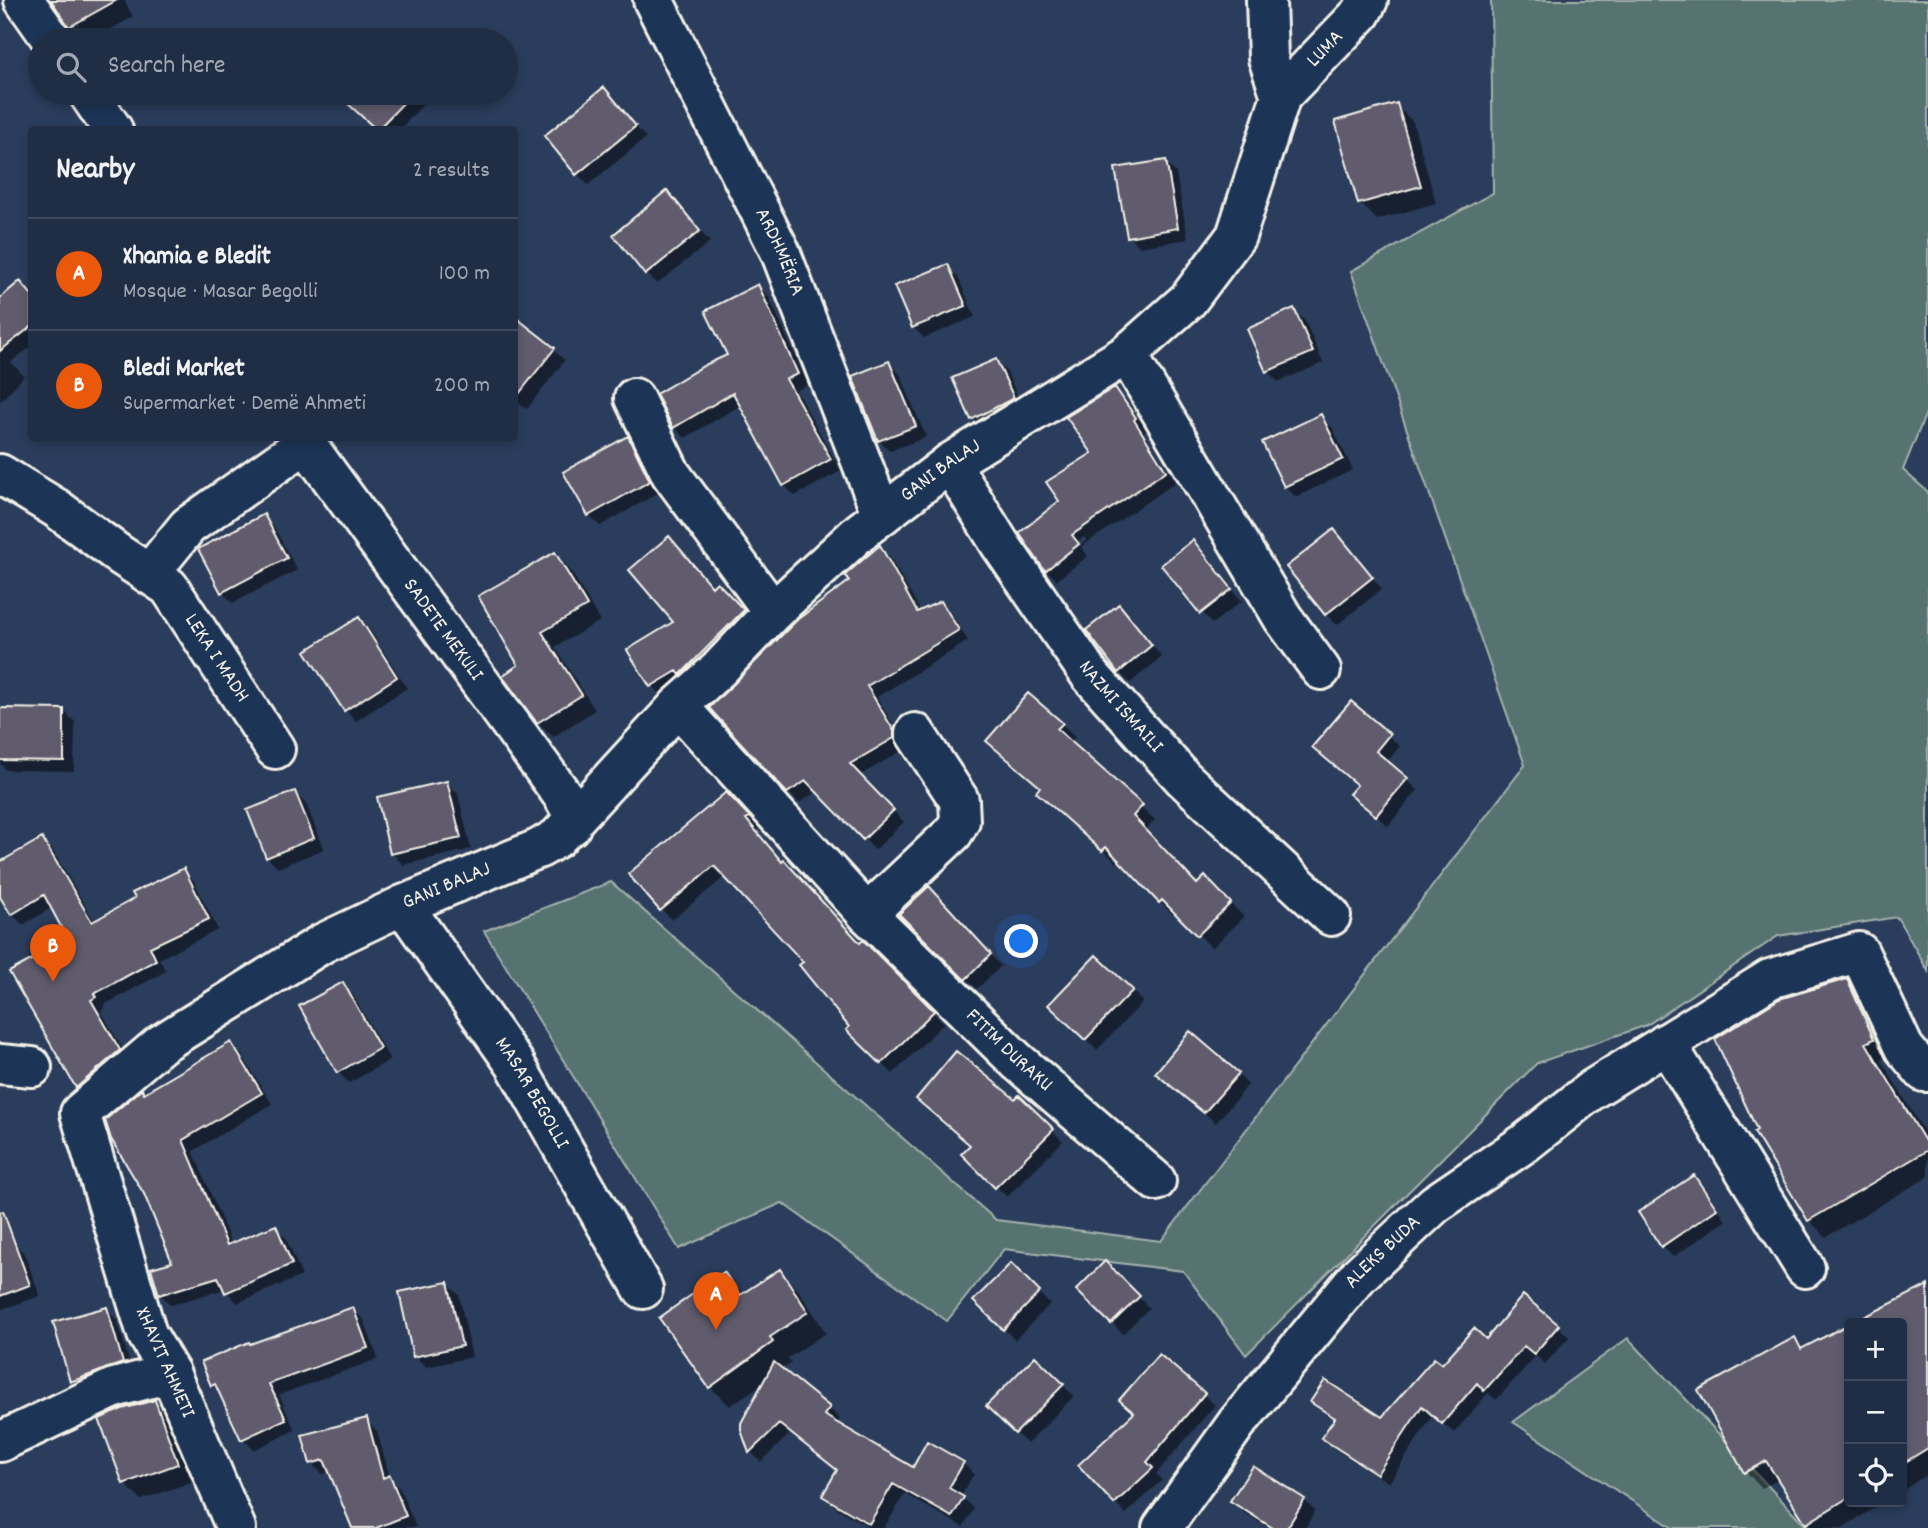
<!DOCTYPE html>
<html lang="en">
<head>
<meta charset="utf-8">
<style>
  :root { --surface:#202e45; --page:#2d3a50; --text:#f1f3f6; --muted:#a2a8b3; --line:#3d4a5e; --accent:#ea580c }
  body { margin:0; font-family:Dekko,sans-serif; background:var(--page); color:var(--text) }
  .controls { position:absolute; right:21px; bottom:21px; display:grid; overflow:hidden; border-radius:7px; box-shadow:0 4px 10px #0003 }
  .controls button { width:63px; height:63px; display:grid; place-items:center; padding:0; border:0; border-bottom:2px solid var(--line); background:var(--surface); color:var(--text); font:35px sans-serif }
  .you { position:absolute; left:1022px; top:942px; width:24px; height:24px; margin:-18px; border:5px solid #fff; border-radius:50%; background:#1a73e8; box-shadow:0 0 0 10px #1a73e833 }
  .badge { display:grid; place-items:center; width:46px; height:46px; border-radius:50%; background:var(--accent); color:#fff; font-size:23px; font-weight:700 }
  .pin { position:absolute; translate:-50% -58px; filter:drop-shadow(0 2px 4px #0008) }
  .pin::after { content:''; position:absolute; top:37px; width:24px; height:21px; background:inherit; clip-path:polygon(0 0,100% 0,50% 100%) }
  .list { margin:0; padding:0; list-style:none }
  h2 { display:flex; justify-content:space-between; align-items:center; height:91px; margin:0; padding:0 28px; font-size:30px }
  h2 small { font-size:23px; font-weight:400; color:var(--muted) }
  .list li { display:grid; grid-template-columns:46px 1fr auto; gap:21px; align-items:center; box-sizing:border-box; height:112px; padding:0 28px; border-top:2px solid var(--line) }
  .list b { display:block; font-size:26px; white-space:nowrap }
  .list p { margin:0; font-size:23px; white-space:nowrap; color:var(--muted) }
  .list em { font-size:23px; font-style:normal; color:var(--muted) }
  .icon { flex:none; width:38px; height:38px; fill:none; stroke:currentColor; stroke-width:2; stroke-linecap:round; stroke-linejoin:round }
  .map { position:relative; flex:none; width:1928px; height:1528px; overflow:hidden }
  .search { position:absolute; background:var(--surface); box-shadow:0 4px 10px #0003; left:28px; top:28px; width:490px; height:77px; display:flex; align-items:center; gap:18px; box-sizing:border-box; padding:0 24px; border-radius:38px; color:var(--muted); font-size:26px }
  .panel { position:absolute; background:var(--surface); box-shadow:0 4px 10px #0003; left:28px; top:126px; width:490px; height:315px; border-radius:7px }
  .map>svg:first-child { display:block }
  .green { fill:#577371; stroke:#a6b2ac; stroke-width:2 }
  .shadow { fill:#0007 }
  .building { fill:#605b6e; stroke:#f4f1e8; stroke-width:2 }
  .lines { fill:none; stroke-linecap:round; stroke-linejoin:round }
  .minor-casing { stroke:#f4f1e8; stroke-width:44 }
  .minor { stroke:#1d3557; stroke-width:38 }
  .labels { text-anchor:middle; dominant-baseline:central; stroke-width:6; stroke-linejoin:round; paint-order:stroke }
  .street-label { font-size:21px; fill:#f4f1e8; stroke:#1d3557 }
</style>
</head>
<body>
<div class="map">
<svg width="1928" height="1528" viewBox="0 0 1928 1528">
  <rect width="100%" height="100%" fill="#2a3d5c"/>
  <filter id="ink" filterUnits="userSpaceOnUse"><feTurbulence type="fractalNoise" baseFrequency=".0143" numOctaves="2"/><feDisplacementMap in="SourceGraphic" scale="14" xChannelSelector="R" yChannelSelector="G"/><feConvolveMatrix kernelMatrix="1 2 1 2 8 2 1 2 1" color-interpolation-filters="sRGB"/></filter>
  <g filter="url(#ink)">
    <path class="green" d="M1491,0H1928V408L1903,470L1928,492V971L1897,917L1778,936L1647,1025L1537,1063L1246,1355L1183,1271L1004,1249L947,1321L782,1203L679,1249L484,931L611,882L996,1220L1161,1241L1525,765L1351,271L1493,193Z
      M1628,1338L1808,1528H1673L1513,1422Z"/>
    <path class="shadow" d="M53,0H124L133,17L91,40H85L71,25Z
      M604,90L646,138L588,185L577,174Z
      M341,93H428L431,96L399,130H376Z
      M1396,105L1413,122L1436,203L1377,220L1360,203Z
      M1165,162L1176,173L1188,239L1140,247L1129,236Z
      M667,193L710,242L657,284L646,273Z
      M947,266L958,277L975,317L924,338L913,327Z
      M758,286L769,297L808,385L796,390L841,471L795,496L784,485L741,405L685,438L674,427L730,356Z
      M32,295V346L11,362L24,376L0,402V300Z
      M1294,310L1305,321L1323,363L1278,382L1267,371Z
      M514,318L565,360L527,409L514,400Z
      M996,361L1007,372L1023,409L984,430L973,419Z
      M889,363L900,374L926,437L890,451L879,440Z
      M1115,389L1126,400L1146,430L1143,432L1176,482L1081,547L1088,556L1057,580L1047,571L1087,540L1084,537L1046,568L1061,501L1094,453Z
      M1321,416L1332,427L1353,470L1296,497L1285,486Z
      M628,439L639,449L660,492L600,526L589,515Z
      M263,516L274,527L297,570L233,603L222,592Z
      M1334,532L1382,589L1337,625L1326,614Z
      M1193,542L1242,601L1212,624L1164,565Z
      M880,548L891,559L921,612L941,603L952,614L968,641L877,697L904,744L905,749L859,776L904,822L875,850L818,791L799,803L788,792L852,581Z
      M555,554L569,568L600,621L555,647L595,710L553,737L538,722L521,666Z
      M717,585L754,622L663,697L652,686L630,650L676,622Z
      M1130,617L1162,657L1130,683L1119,672Z
      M359,619L370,630L407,688L356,721L346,710Z
      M1351,704L1400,746L1387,762L1418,790L1388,826L1363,805L1359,786L1314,747Z
      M0,710L64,711L75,722L74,771L6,770L0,763Z
      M1062,724L1075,737L1070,743L1155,820L1145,831L1198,886L1205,879L1244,917L1212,948L1176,912L1173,915L1120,860L1117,863L1052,805L1042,788L989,741Z
      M447,783L458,794L471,849L403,865L392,853Z
      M295,793L306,804L324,849L278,868L267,857Z
      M737,805L759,829L756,831L783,863L860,945L863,943L944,1023L893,1074L848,1030L851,1027L805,962L726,876L672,920L661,909Z
      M42,840L53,851L95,922L183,870L194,881L218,930L159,959L166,971L104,1005L105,1008L101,1011L130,1062L88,1098L77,1087L71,940L53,907L23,925L12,914L0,893V864Z
      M940,899L1001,966L977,989L901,914Z
      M1846,981L1863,997L1890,1056L1881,1060L1928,1138V1177L1826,1237L1809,1220L1757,1132Z
      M342,984L353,995L390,1060L349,1083L338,1072Z
      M1132,991L1143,1002L1097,1050L1051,1005Z
      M231,1044L242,1055L272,1104L193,1151L232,1245L275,1227L286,1238L302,1276L237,1303L225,1289L171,1305L160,1294L175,1263L145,1095Z
      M1238,1074L1248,1085L1216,1123L1168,1083Z
      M1019,1098L1063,1141L1007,1197L963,1154Z
      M1694,1177L1705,1188L1726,1221L1673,1257L1662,1246Z
      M0,1213L13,1242L24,1253L40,1296L0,1310Z
      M1105,1263L1149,1308L1123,1334L1078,1290Z
      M1011,1266L1050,1304L1015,1340L976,1301Z
      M779,1271L799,1291L826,1333L788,1358L792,1363L781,1370L829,1408L840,1419L837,1424L913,1469L963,1463L974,1474L961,1496L974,1509L963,1527L905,1494L884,1528H870L835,1507L824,1496L839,1472L791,1433L761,1462L751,1452L742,1430L766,1381L730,1406L710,1387L723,1274L744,1295Z
      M448,1284L459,1295L472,1357L426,1367L415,1356Z
      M1928,1287V1474L1902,1491V1323H1856Z
      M106,1309L117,1320L133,1374L82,1392L71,1381Z
      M353,1309L364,1320L378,1359L279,1395L295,1430L254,1450L243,1439L222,1395L212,1385L250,1346Z
      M1558,1326L1569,1337L1545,1364L1536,1356L1496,1400L1488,1393L1454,1433L1433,1415L1389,1483L1335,1449L1324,1438L1335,1420L1313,1401L1383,1419L1442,1366L1486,1341Z
      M1849,1326V1502H1884L1842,1528H1812L1780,1479L1762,1488L1746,1472L1794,1339L1804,1349Z
      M1159,1356L1215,1405L1156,1474L1162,1480L1126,1514L1115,1503L1136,1414Z
      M1035,1358L1074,1396L1027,1444L988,1406Z
      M155,1402L172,1418L194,1481L141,1500L124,1483Z
      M366,1420L377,1431L390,1478L400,1489L416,1527L354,1528L331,1472L322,1474L311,1463Z
      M1254,1468L1304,1500L1315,1511L1305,1528H1269L1243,1512L1232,1501Z"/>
    <path class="building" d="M51,0H117L69,27Z
      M604,87L636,126L576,175L544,136Z
      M336,93H413L377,130Z
      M1397,103L1421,186L1358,204L1335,121Z
      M1166,160L1178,228L1127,237L1115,168Z
      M667,190L700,231L645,275L613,235Z
      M948,264L966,306L912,328L894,286Z
      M20,281L32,295V326L0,351V298Z
      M758,284L798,374L786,379L831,459L783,486L733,393L673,428L656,394L705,365L727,355L705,311Z
      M1294,308L1313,352L1266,372L1247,329Z
      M514,316L555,348L514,400Z
      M996,359L1014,398L971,420L952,378Z
      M889,361L916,426L878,441L852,376Z
      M1115,387L1136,418L1134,420L1166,471L1072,535L1079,544L1045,571L1019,533L1059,501L1046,482L1092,453L1066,417Z
      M1321,414L1343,459L1284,487L1262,442Z
      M628,436L650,481L588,516L563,472Z
      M264,514L287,558L221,593L198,549Z
      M1334,529L1373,577L1325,615L1286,567Z
      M669,536L712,587L717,582L744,610L680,675L677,671L650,687L627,650L673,622L629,570Z
      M1193,540L1232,589L1200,614L1161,565Z
      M880,545L917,612L941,601L959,630L867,686L894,731V738L850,764L894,810L863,840L806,781L787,793L709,708L798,619L849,581L845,575Z
      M555,552L587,606L542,632L582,695L537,723L502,676L518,665L478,596Z
      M1119,604L1152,645L1118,673L1086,630Z
      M359,617L397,677L344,711L305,651Z
      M1028,693L1063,723L1057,729L1143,805L1133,816L1197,884L1205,876L1231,903L1197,936L1162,900L1159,903L1106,847L1102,851L1036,792L1040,787L986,741Z
      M1351,701L1390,734L1376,751L1408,778L1376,816L1349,794L1357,785L1312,747Z
      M0,708L64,709V761L0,760Z
      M447,781L461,838L390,854L377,797Z
      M295,791L314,838L266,858L247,810Z
      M726,792L750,817L746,819L782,862L784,860L860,943L863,940L934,1011L881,1064L846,1030L849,1027L799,965L803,962L714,866L660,911L628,874Z
      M42,838L92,922L135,898L132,893L184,868L209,919L150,947L156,960L94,994L96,997L91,1000L120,1050L76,1088L9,972L68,940L44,895L11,915L0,897V862Z
      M929,886L991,954L965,980L899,914Z
      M1096,955L1133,990L1085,1040L1048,1005Z
      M1847,979L1874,1039L1866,1043L1928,1146V1150L1808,1221L1754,1132L1757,1130L1715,1039L1779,999Z
      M343,982L380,1048L337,1073L299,1006Z
      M1190,1031L1239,1073L1204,1113L1155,1073Z
      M231,1042L262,1093L183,1140L227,1245L276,1225L292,1264L225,1293L218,1277L159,1295L151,1268L172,1262L144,1194L111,1139L105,1120L142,1089L144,1093Z
      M956,1051L1015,1099L1019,1095L1054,1129L995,1188L961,1154L970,1145L916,1099Z
      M1694,1175L1717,1209L1661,1247L1638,1212Z
      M3,1211L30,1285L0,1296V1212Z
      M1105,1261L1140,1296L1111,1324L1076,1290Z
      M1011,1263L1040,1292L1003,1330L973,1301Z
      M780,1269L808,1312L770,1337L773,1342L709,1388L659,1318L724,1272L740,1295Z
      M448,1282L462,1346L413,1357L399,1292Z
      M1928,1285V1448L1902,1464V1323H1852Z
      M1523,1295L1559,1325L1534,1354L1524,1346L1484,1391L1477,1383L1442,1424L1422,1406L1377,1474L1321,1438L1335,1418L1310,1402L1325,1380L1382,1417L1434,1358L1442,1364L1474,1328L1486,1339Z
      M107,1307L123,1363L70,1382L53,1322Z
      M353,1307L368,1348L269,1384L286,1419L241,1440L215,1384L211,1386L201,1362L249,1342L250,1344Z
      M1849,1324V1497L1806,1524L1766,1461L1744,1473L1698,1390L1795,1337L1801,1349Z
      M1159,1354L1205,1393L1147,1462L1153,1468L1114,1504L1078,1465L1134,1413L1119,1400Z
      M1035,1356L1064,1384L1015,1434L986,1406Z
      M774,1362L830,1407L824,1415L913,1467L927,1441L964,1462L949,1488L964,1497L952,1517L893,1484L869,1524L822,1496L837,1470L779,1424L749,1453L741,1430V1423Z
      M155,1400L178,1464L123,1484L99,1419L122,1409Z
      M367,1418L383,1478L390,1475L406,1516L376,1528H352L324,1460L310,1464L302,1435Z
      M1253,1466L1305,1499L1287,1528H1273L1230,1501Z"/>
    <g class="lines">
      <g class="minor-casing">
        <g id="minor">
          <path d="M24,0L52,40"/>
          <path id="s1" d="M653,0L780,251L882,515"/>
          <path d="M1266,0L1268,58L1281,96"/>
          <path d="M88,93L113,130"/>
          <path d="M1127,354L1283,618L1321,670"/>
          <path d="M634,398L671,474L773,612"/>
          <path id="s2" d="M302,438L563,796L571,810V826"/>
          <path id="s3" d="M950,463L1000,544L1090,675L1183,778L1331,916"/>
          <path id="s4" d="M0,474L56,508L120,555L169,587L275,749"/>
          <path d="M149,574L188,526L306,443"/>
          <path id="s5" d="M678,706L867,914L1017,1061L1156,1181"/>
          <path id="s6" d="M403,905L515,1064L643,1289"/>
          <path d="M867,914L953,833L960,821L959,800L915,733"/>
          <path d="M1666,1043L1805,1268"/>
          <path d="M0,1064L32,1067"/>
          <path d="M0,1442L114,1388L170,1373"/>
          <path id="s7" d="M236,1528L170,1373L147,1334L80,1113L161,1044L323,943L403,905L540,848L557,838L678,706L718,670L773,612L861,531L950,463L1127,354L1188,300L1236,236L1281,96L1361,13L1368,0"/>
          <path id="s8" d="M1162,1528L1237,1423L1359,1275L1435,1204L1525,1143L1593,1089L1770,979L1859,952L1904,1048L1924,1072H1928"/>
        </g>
      </g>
      <use href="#minor" class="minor"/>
    </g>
  </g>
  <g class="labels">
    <g class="street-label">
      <text stroke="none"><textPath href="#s7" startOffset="2124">LUMA</textPath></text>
      <text stroke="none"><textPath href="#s1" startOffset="282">ARDHMËRIA</textPath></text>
      <text stroke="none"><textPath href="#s7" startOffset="1531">GANI BALAJ</textPath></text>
      <text stroke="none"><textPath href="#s2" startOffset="238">SADETE MEKULI</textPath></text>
      <text stroke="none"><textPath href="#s4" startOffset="289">LEKA I MADH</textPath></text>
      <text stroke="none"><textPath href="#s3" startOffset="298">NAZMI ISMAILI</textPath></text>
      <text stroke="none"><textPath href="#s7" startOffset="878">GANI BALAJ</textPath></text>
      <text stroke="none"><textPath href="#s5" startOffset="478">FITIM DURAKU</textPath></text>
      <text stroke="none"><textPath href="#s6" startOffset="228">MASAR BEGOLLI</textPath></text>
      <text stroke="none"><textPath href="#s8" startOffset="354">ALEKS BUDA</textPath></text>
      <text transform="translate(164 1363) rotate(66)">XHAVIT AHMETI</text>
    </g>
  </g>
</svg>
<div class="controls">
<button>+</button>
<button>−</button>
<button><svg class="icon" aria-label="locate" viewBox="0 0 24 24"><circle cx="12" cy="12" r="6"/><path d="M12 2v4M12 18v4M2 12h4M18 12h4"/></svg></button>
</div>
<div class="you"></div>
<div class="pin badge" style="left:716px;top:1330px">A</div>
<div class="pin badge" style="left:53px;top:982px">B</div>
<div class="search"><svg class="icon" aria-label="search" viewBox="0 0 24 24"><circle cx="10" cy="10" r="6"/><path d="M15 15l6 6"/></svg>Search here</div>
<section class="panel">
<h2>Nearby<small>2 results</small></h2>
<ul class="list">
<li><span class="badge">A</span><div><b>Xhamia e Bledit</b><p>Mosque · Masar Begolli</p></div><em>100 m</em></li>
<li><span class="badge">B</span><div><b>Bledi Market</b><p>Supermarket · Demë Ahmeti</p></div><em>200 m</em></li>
</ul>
</section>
</div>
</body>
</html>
